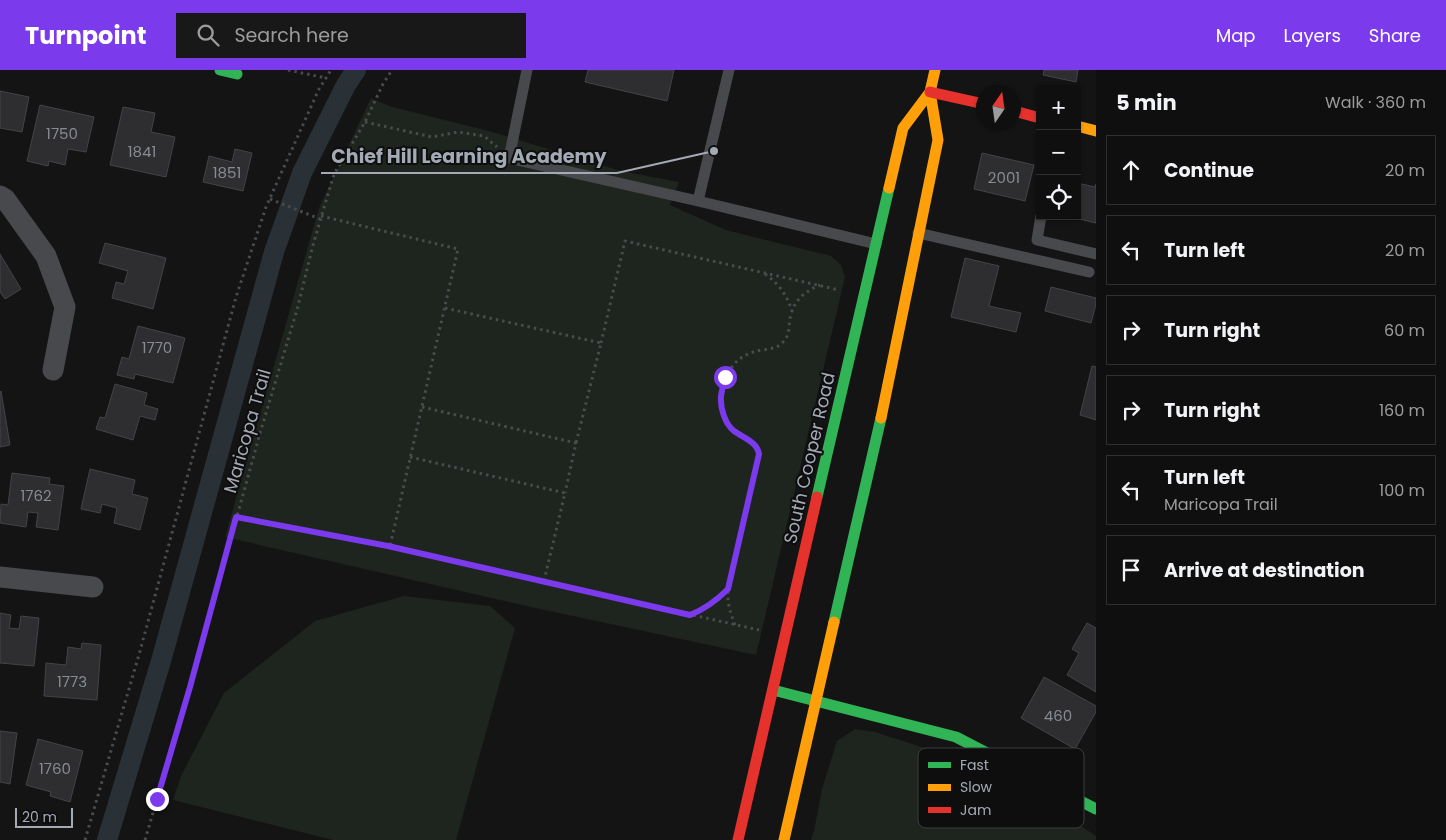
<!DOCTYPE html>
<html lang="en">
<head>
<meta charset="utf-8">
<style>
  :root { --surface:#0f0f0f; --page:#181818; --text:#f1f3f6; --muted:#9b9c9e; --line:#2f2f2f; --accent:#7c3aed }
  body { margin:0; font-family:Poppins,sans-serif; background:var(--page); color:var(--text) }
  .controls { position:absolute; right:15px; top:15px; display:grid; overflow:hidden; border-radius:0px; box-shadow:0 1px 4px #0004 }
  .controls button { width:45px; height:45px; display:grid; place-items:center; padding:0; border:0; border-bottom:1px solid var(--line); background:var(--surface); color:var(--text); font:25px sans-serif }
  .compass { position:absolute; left:976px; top:15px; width:45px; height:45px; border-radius:50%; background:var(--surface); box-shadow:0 1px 4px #0004; rotate:13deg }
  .scale { position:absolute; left:15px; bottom:12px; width:58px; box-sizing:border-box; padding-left:5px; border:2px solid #a4aab5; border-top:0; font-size:14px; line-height:18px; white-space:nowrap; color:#a4aab5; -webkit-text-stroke:4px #0e0e0f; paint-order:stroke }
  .stop { position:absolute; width:15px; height:15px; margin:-11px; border:4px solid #7c3aed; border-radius:50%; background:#fff }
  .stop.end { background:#7c3aed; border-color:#fff; box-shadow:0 1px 5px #0008 }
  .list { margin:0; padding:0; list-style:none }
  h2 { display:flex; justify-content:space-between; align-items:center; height:65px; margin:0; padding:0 20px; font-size:21px }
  h2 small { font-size:16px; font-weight:400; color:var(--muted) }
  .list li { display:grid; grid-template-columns:32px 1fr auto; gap:15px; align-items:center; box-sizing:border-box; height:70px; margin:0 10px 10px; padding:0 10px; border:1px solid var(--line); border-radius:0px }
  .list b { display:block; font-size:19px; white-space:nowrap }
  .list p { margin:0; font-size:16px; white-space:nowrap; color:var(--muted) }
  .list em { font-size:16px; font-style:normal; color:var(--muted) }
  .icon { flex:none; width:28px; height:28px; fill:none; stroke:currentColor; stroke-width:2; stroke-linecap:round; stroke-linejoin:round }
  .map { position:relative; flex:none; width:1096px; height:770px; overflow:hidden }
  header { display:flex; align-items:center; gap:30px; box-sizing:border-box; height:70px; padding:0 25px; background:var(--accent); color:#fff }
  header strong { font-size:24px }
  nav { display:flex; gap:28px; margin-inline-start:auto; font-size:18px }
  .search { width:350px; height:45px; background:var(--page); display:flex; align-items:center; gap:12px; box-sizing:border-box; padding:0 18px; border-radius:0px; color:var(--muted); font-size:19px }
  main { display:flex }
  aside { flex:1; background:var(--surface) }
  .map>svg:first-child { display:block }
  .green { fill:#1e241e }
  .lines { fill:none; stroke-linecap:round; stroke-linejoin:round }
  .canal { stroke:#293137; stroke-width:20 }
  .building { fill:#2e2e30; stroke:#424448 }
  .path { stroke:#4a4b4e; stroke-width:3; stroke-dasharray:2.5 4; stroke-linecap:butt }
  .lane { stroke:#48494c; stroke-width:11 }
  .street { stroke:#48494c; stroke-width:21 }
  .fast { stroke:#30b455; stroke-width:11 }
  .slow { stroke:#ff9f0a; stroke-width:11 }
  .jam { stroke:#e5322d; stroke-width:11 }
  .route { stroke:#7c3aed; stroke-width:6 }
  .labels { text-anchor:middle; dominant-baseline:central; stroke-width:4; stroke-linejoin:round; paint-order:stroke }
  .number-label { font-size:15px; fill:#868b94 }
  .street-label { font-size:18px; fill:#a4aab5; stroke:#0e0e0f }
  .key { fill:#0e0e0f; stroke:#3b3d41; stroke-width:1 }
  .key-label { font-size:14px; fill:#a4aab5 }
  .leader { fill:none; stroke:#a4aab5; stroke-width:2 }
  .callout-dot { fill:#a4aab5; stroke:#0e0e0f; stroke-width:2 }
  .callout-label { font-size:19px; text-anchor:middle; font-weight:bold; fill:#a4aab5; stroke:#0e0e0f; stroke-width:4; stroke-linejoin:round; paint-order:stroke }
</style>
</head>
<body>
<header>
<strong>Turnpoint</strong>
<div class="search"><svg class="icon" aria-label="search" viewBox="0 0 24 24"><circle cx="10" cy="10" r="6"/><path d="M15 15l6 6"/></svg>Search here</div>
<nav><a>Map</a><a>Layers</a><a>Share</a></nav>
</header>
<main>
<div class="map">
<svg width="1096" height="770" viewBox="0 0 1096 770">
  <rect width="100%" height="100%" fill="#141414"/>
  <path class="green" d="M371,28L389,36L489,61L621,101L679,112L670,135L726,160L831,186L841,195L845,207L756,585L540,539L225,467L319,138Z
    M404,526L490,536L515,558L456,770H333L173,730L181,706L224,623L315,551Z
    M855,659L875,662L940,683L1048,734L1096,766V770H811L814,761L822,719L837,671Z"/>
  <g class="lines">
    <path class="canal" d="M107,770L161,591L274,182L302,103L346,15L356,0"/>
  </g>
  <path class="building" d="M588,0H674L667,31L585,12Z
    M1044,0H1078L1076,12L1043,5Z
    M0,21L29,27L22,62L0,58Z
    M40,35L94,47L86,82L68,79L65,95L49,91L48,96L27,91Z
    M123,37L155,43L151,62L175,67L166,107L110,95Z
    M235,79L252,83L243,121L203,112L209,86L232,92Z
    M982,83L1034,95L1025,131L974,119Z
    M1077,113L1095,117L1096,114V153L1075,148L1076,146H1077Z
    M105,173L166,188L153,239L112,228L116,212L124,214L128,201L99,193Z
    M0,184L21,219L5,229L0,222Z
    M965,188L999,196L989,236L1021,243L1016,262L951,247Z
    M1051,217L1096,228V234L1091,253L1045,241Z
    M138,256L185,268L173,313L135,304L134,309L117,305L122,287L129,289Z
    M1092,296L1096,297V350L1080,345Z
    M115,314L147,323L144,335L158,339L155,350L140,346L133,370L96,359L100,347L105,348Z
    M1,321L10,375L0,377V322Z
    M90,399L135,410L132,424L148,428L140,460L114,453L117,438L102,434L100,443L81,439Z
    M12,403L50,408L49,414L64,416L58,460L36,457L38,443L28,442L26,457L0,453L1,434L8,435Z
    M0,543L11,545L9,558L19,559L21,546L39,548L34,596L0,593Z
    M1087,553L1096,558V622L1067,605L1079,583L1072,579Z
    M82,573L101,575L97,630L44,626L46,593L66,595L68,577L81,579Z
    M1044,607L1096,636V642L1075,679L1021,648Z
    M0,661L17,663L10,714L0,712Z
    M38,669L83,681L70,732L50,726L51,722L26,715Z"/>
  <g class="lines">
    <path class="path" d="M288,0L326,8
      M365,52L432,67L458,62L484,66L497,77
      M270,129L320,149
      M321,146L458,179L390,476
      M765,204C778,213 787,225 792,241
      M445,238L601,273L576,373
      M601,273L625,171L839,220
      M422,337L576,373L565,423
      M410,387L565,423L544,511
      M236,447L388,476L759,560
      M692,544L711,534L727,520
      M735,555C730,542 727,533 728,519L759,384C756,367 735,367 727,354C724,350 724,343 723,339C721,332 721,327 722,320C728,297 738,284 762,280C770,279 778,278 783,272C791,264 788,254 791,244C795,229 806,221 820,215
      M85,770L140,581L236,227L266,137L319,19L331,0
      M145,770L190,617L260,363L297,240L313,175L334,104L365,52L383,14L392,0"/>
    <path class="lane" d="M527,0L509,88L698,131L876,174
      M698,131L729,0
      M1041,146L1037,170L1096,184
      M918,163L1089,202"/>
    <path class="street" d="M0,126L5,129L46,186L65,237L53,300
      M0,507L93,517"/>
    <path class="fast" d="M220,0L237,4
      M817,427L889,118
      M834,552L881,348
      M773,620L956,667L1096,739"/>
    <path class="slow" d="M1077,56L1096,61
      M889,118L903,58L930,22
      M881,348L938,70L930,22L935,0
      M784,770L834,552"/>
    <path class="jam" d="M930,22L984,34
      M1014,41L1040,48
      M738,770L817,427"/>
  </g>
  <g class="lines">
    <path class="route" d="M157,729L190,617L236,447L388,476L690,545C705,539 716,531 728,519L759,384C757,372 744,368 734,361C725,354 720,338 721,326C722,319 724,313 725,307"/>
  </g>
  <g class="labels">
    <g class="number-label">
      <text x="62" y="63">1750</text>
      <text x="142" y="81">1841</text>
      <text x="227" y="102">1851</text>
      <text x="1004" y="107">2001</text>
      <text x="157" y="277">1770</text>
      <text x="36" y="425">1762</text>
      <text x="72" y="611">1773</text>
      <text x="1058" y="645">460</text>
      <text x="55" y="698">1760</text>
    </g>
    <g class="street-label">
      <text transform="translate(247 361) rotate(-74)">Maricopa Trail</text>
      <text transform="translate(809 388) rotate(-77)">South Cooper Road</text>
    </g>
  </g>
  <rect x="918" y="678" width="166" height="80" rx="8" class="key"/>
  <rect x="928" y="692" width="23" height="6" fill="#30b455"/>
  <rect x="928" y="714" width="23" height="7" fill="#ff9f0a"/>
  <rect x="928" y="737" width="23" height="6" fill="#e5322d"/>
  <g class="key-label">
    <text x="960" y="700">Fast</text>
    <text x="960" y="722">Slow</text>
    <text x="960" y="745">Jam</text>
  </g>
  <path class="leader" d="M714 81L617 103H321"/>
  <circle class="callout-dot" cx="714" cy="81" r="5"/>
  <g class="callout-label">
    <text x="469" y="93">Chief Hill Learning Academy</text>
  </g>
</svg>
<div class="controls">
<button>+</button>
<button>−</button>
<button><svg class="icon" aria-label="locate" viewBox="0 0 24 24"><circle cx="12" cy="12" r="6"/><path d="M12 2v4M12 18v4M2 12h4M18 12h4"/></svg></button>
</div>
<svg class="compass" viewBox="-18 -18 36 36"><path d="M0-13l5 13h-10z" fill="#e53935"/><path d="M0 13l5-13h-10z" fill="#9b9c9e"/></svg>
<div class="scale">20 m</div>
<div class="stop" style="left:725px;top:307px"></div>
<div class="stop end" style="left:157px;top:729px"></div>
</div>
<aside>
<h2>5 min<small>Walk · 360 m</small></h2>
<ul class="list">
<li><svg class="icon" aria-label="ahead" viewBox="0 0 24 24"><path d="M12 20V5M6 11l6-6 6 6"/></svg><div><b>Continue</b></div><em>20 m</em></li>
<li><svg class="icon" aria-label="left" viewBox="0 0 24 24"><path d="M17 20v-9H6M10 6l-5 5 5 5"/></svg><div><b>Turn left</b></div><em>20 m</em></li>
<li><svg class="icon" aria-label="right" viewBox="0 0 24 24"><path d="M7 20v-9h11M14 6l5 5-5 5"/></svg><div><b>Turn right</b></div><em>60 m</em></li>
<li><svg class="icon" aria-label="right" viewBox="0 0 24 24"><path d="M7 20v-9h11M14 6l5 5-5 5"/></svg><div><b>Turn right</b></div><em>160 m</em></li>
<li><svg class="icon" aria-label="left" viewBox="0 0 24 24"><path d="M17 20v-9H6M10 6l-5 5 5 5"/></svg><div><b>Turn left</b><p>Maricopa Trail</p></div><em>100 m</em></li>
<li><svg class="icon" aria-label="arrive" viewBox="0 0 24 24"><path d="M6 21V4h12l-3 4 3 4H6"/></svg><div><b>Arrive at destination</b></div></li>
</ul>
</aside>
</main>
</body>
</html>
